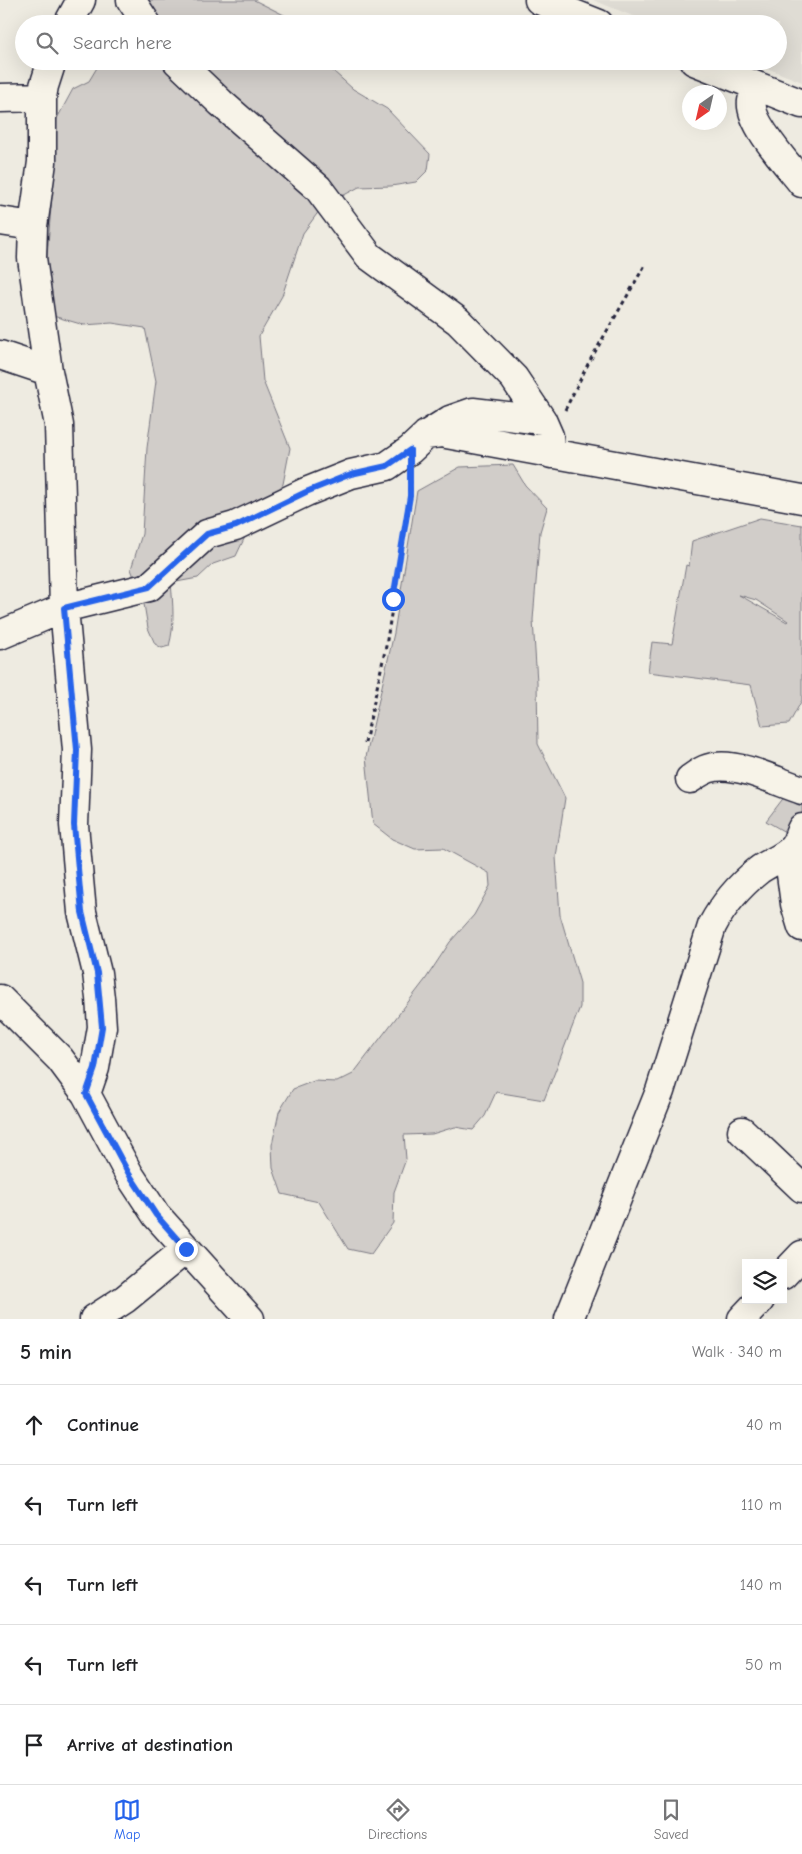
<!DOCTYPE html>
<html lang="en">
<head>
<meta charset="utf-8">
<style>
  :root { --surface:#fff; --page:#f6f6f6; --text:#202124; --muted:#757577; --line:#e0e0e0; --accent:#2563eb }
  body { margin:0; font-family:"Comic Neue",sans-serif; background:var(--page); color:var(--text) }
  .controls { position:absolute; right:15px; bottom:15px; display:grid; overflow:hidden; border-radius:0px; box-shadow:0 5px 20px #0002 }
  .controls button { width:45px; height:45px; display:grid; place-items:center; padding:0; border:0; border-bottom:1px solid var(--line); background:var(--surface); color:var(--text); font:25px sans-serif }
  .compass { position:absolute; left:682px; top:85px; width:45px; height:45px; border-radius:50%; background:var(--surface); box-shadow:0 5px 20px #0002; rotate:214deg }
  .stop { position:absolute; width:15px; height:15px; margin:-11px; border:4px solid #2563eb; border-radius:50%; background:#fff }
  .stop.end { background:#2563eb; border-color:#fff; box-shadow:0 1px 5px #0008 }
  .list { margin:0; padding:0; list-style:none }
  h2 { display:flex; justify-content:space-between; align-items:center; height:65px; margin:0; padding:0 20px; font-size:21px }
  h2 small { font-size:16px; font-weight:400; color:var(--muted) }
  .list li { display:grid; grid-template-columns:32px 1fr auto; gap:15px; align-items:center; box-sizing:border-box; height:80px; padding:0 20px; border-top:1px solid var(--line) }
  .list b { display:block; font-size:19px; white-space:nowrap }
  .list em { font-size:16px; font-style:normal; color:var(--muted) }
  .icon { flex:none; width:28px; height:28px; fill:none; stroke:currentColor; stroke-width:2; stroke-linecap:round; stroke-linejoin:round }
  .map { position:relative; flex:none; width:802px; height:1319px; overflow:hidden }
  .search { position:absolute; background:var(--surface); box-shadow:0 5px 20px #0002; left:15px; right:15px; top:15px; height:55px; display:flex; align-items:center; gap:12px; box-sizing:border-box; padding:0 18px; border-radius:28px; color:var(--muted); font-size:19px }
  .sheet { height:465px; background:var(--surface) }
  nav { display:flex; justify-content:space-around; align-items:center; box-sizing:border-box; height:70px; border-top:1px solid var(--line); background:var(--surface); font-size:14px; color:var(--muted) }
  nav a { display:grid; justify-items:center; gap:2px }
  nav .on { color:var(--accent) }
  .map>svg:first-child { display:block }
  .built { fill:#dfdcd4 }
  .green { fill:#d1cdc9; stroke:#7a7882; fill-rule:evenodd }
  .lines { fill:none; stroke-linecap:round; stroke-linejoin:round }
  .minor-casing { stroke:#22223b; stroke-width:31 }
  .path { stroke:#22223b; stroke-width:3; stroke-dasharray:4 4; stroke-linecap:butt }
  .minor { stroke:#f7f3e8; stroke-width:28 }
  .route { stroke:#2563eb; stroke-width:6 }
</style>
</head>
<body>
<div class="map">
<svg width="802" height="1319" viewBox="0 0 802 1319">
  <rect width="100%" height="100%" fill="#eeebe1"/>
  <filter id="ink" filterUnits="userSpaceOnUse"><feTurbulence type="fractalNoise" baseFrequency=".02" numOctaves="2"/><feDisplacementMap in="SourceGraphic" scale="10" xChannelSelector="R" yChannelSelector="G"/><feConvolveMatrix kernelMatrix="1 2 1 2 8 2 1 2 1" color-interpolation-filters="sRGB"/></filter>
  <g filter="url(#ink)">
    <path class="built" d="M593,0H802V82L749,61H778V24H653Z"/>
    <path class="green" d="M140,0H254L302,24H134Z
      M101,61H335L333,71L353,89L387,109L430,154L428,170L416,182L391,186L359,187L322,207L303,233L282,296L259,336L263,381L290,448L283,484L244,539L236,556L213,564L198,578L171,583C173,605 175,624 169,646L162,648L155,644L148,628L144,604L131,569L142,534L147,448L156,381L145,328L112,323L84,325L53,316L46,269L52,195L53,126L73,89L89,81Z
      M513,465L525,485L547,508L540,532L533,620L537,682L538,744L565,798L556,857L560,915L580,983V1007L544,1100L496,1092L485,1116L473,1130L455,1127L432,1134L404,1135L406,1159L394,1192L393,1223L371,1254L348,1249L319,1202L282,1194L273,1168L272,1145L279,1112L293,1089L314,1081L337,1082L353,1074L425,980L450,942L474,915L490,886L489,873L443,848L415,849L392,839L373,824L366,757L394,633L417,491L460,467Z
      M760,518L802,525V700L789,724L762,726L751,685L648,672L652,642L672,644L686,565L689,566L692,541ZM739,595L756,600L788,621L787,622Z
      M788,792L802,799V818L792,836L766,821Z"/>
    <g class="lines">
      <g class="minor-casing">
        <path id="minor" d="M131,0L147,24
          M539,0L599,24
          M68,24L81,0
          M52,61L44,86L42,97V162L33,226L32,258L48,371L59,425L64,608L77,750L74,825L82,912L97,973L100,998L102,1027L95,1068L86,1094
          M177,61L221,103L318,188L369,256L458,321L514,378L542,420L549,436L551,454
          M694,61L802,104
          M758,87C757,91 753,96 752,101C748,122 789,166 802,183
          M0,98L42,97
          M0,221L33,226
          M0,355L48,371
          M426,435L441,433L802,499
          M0,635L64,608L149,587L207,534L235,526L306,492L351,474L387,466L410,450L426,435L450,420L473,412L542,420
          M690,779C698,773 705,768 715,767C740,763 778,782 802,790
          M794,846L791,874L795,904L802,927
          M0,999L60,1059L86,1094L129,1174L156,1215L250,1319
          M742,1131L802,1188
          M783,1275L802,1255
          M94,1319L125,1299L186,1249
          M569,1319L660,1091L712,926C724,903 739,886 759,870C770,862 787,857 794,846C798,841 799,833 802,828
          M742,1319L760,1300"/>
      </g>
      <path class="path" d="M565,410L588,364L645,265
        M365,743L386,646L410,496V481"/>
      <use href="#minor" class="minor"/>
    </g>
  </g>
  <g class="lines" filter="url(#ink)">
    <path class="route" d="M186,1249L156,1215L129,1174L86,1094L95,1068L102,1027L97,973L82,912L74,825L77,750L64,608L149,587L207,534L236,526L306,492L351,474L387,466L410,450V496L393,599"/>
  </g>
</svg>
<div class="controls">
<button><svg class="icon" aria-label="layers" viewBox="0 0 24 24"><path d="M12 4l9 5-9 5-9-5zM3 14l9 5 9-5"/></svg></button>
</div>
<svg class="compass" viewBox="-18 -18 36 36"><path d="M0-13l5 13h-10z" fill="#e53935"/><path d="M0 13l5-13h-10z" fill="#757577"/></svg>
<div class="stop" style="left:393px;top:599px"></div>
<div class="stop end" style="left:186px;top:1249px"></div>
<div class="search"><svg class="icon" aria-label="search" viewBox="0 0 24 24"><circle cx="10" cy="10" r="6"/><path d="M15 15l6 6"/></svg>Search here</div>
</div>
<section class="sheet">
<h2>5 min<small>Walk · 340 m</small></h2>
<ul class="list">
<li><svg class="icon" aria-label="ahead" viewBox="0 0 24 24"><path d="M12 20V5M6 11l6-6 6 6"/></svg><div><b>Continue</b></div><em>40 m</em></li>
<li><svg class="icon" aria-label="left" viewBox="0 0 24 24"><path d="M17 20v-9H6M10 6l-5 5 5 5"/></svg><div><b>Turn left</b></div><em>110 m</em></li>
<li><svg class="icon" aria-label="left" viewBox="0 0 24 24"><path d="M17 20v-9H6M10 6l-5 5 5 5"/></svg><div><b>Turn left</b></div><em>140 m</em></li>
<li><svg class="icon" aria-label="left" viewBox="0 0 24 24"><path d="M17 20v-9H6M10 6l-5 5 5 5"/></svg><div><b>Turn left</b></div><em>50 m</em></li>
<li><svg class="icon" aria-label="arrive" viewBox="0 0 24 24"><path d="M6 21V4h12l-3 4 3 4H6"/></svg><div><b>Arrive at destination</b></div></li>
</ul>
</section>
<nav>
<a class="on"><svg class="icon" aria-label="map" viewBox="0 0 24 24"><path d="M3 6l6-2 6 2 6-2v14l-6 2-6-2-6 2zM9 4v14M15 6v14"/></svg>Map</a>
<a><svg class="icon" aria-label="directions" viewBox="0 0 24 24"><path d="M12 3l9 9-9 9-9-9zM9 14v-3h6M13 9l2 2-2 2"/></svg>Directions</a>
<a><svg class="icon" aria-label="saved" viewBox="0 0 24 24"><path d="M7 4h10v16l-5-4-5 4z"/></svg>Saved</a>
</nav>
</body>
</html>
